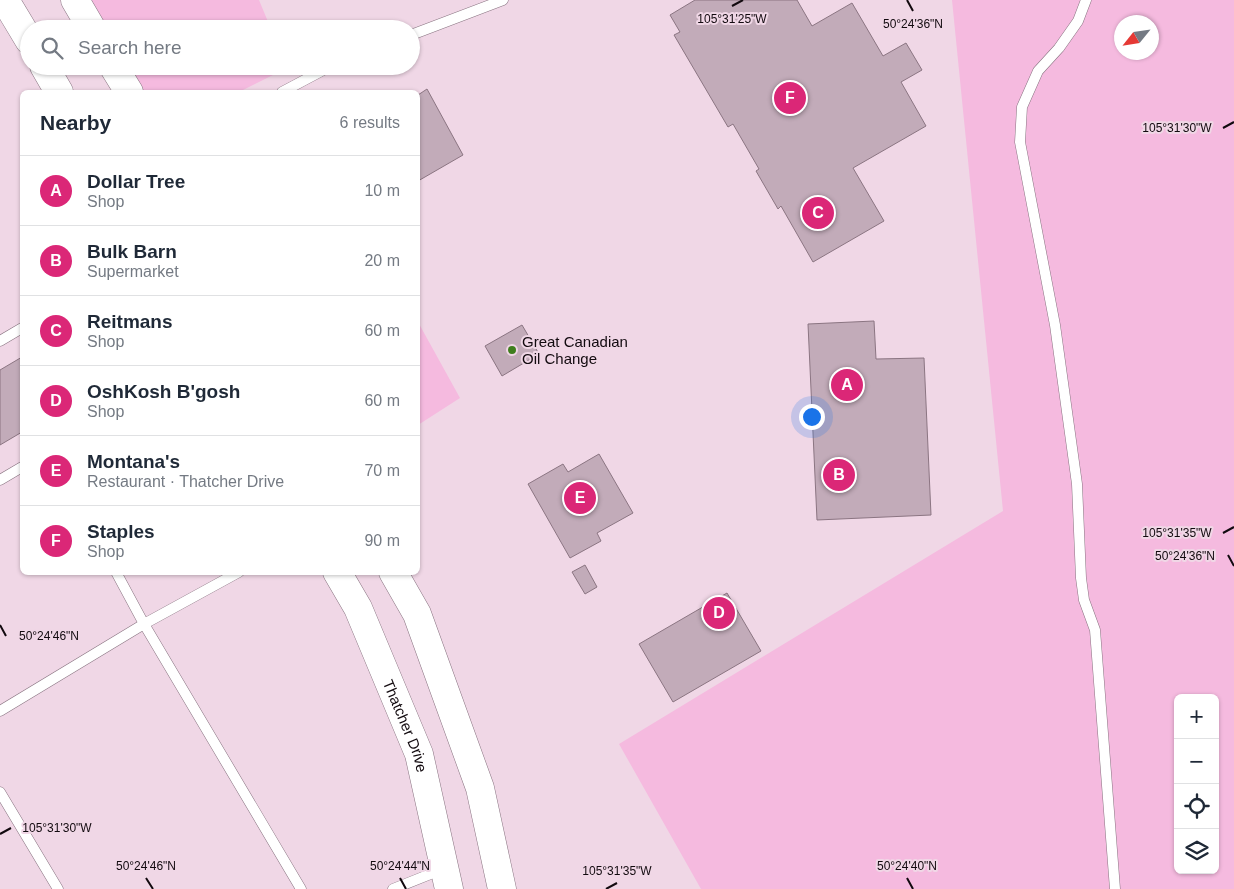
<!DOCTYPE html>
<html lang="en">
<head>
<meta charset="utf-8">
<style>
  :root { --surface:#fff; --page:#f2f2f3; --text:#1f2937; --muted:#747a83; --line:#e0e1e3; --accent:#db2777 }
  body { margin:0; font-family:Arial,sans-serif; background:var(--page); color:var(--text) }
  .controls { position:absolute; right:15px; bottom:15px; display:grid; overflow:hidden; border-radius:8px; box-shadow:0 1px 4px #0004 }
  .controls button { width:45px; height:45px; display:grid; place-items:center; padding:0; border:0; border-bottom:1px solid var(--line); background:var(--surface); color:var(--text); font:25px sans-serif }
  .compass { position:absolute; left:1114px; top:15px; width:45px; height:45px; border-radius:50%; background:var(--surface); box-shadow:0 1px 4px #0004; rotate:240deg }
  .you { position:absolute; left:811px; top:416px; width:18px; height:18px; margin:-12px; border:4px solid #fff; border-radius:50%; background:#1a73e8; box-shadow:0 0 0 8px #1a73e833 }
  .badge { display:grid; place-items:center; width:32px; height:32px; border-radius:50%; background:var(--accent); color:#fff; font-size:16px; font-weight:700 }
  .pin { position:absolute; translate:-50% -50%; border:2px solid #fff; box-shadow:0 1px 5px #0006 }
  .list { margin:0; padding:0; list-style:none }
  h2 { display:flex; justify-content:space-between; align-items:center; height:65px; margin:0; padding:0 20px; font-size:21px }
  h2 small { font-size:16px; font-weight:400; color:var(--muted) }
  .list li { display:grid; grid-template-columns:32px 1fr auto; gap:15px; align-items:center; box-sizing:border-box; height:70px; padding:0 20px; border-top:1px solid var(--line) }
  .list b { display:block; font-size:19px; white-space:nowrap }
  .list p { margin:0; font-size:16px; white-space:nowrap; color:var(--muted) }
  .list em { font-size:16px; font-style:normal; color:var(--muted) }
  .icon { flex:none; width:28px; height:28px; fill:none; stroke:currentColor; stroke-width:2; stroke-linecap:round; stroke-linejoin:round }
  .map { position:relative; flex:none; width:1234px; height:889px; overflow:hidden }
  .search { position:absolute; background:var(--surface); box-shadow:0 1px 4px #0004; left:20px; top:20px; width:400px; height:55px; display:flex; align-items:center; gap:12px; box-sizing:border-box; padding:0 18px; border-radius:28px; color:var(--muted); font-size:19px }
  .panel { position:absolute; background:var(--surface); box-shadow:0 1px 4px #0004; left:20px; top:90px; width:400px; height:485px; border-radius:8px }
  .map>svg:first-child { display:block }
  .green { fill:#f5badf; fill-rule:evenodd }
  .building { fill:#c2abb9; stroke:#8b7582 }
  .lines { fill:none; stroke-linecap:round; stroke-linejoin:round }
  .lane-casing { stroke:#887380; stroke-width:11 }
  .secondary-casing { stroke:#887380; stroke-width:29 }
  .lane { stroke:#fff; stroke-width:10 }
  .secondary { stroke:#fff; stroke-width:28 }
  .ticks { fill:none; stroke:#120a0f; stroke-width:2 }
  .poi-dot { fill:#3e7e1d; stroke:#f0d7e6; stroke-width:2 }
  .labels { text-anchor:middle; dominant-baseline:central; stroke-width:4; stroke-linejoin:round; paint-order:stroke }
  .poi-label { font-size:15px; fill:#120a0f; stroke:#f0d7e6; text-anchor:start }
  .street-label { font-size:15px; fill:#120a0f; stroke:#f0d7e6 }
  .ticks-label { font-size:12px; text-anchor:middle; fill:#120a0f; stroke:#f0d7e6; stroke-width:4; stroke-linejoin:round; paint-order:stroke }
</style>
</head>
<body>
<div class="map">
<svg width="1234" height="889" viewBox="0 0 1234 889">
  <rect width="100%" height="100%" fill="#f0d7e6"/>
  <path class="green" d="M89,0H259L271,29H106Z
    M952,0H1234V889H701L619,744L1003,511ZM1122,22H1152V52H1122ZM1178,698H1215V870H1178Z
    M127,66H287V68L239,92H142Z
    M418,322L460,398L418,425Z"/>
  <path class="building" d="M695,0H797L812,26L852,3L883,56L906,43L922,70L901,82L926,126L853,168L884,221L813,262L781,206L778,209L756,171L759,169L733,124L728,127L674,35L680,32L670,15Z
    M427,89L463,155L418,181V95Z
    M874,321L876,359L924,358L931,515L817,520L808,324Z
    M522,325L539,354L502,376L485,346Z
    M22,357V432L0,445V370Z
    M599,454L633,513L597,533L601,541L570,558L528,484L563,464L568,472Z
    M585,565L597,587L585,594L572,572Z
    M727,593L761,651L673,702L639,644Z"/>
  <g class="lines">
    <g class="lane-casing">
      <path id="lane" d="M1086,0L1078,21L1059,48L1038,71L1022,107L1020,142L1055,325L1077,484L1081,578L1084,600L1095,630L1115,889
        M411,35L503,0
        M282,92L331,66
        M0,341L22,328
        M0,480L22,467
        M116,572L144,624L301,889
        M0,711L144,624L239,572
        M0,792L58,889
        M393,889L443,869"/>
    </g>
    <g class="secondary-casing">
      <g id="secondary">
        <path d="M5,0L29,40"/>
        <path d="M75,0L92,29"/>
        <path d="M44,66L59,92"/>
        <path d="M113,66L129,92"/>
        <path id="s1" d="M337,572L358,608L419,754L449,889"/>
        <path d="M393,572L417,614L480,788L502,889"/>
      </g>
    </g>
    <use href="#lane" class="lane"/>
    <use href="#secondary" class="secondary"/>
  </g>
  <path class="ticks" d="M907,0L913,11M732,6L743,0M1223,128L1234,122M1223,533L1234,527M1228,555L1234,566M0,625L6,636M0,834L11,828M146,878L153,889M400,878L406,889M907,878L913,889M606,889L617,883"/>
  <circle class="poi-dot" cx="512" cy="350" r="5"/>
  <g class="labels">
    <g class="poi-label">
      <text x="522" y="341">Great Canadian<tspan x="522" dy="17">Oil Change</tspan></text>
    </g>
    <g class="street-label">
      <text stroke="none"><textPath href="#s1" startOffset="169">Thatcher Drive</textPath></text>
    </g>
  </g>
  <g class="ticks-label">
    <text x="732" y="23">105°31'25"W</text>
    <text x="913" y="28">50°24'36"N</text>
    <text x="1177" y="132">105°31'30"W</text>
    <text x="1177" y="537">105°31'35"W</text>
    <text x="1185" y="560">50°24'36"N</text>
    <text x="49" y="640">50°24'46"N</text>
    <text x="57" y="832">105°31'30"W</text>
    <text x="146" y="870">50°24'46"N</text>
    <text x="400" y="870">50°24'44"N</text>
    <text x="907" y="870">50°24'40"N</text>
    <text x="617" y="875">105°31'35"W</text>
  </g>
</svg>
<div class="controls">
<button>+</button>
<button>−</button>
<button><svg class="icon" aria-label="locate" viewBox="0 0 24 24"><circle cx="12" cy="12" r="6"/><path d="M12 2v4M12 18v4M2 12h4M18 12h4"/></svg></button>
<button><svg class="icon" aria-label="layers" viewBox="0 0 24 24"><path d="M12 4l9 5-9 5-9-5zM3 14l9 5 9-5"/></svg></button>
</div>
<svg class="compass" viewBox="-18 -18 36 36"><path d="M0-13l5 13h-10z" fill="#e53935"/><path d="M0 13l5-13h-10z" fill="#747a83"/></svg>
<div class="you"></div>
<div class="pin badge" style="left:847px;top:385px">A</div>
<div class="pin badge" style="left:839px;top:475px">B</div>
<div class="pin badge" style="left:818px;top:213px">C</div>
<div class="pin badge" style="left:719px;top:613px">D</div>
<div class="pin badge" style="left:580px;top:498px">E</div>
<div class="pin badge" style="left:790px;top:98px">F</div>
<div class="search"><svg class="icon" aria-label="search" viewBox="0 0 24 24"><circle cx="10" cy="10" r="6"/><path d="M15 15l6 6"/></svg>Search here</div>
<section class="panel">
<h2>Nearby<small>6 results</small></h2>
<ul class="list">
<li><span class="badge">A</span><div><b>Dollar Tree</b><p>Shop</p></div><em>10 m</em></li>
<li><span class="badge">B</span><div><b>Bulk Barn</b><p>Supermarket</p></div><em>20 m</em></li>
<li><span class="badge">C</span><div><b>Reitmans</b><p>Shop</p></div><em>60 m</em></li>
<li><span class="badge">D</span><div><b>OshKosh B'gosh</b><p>Shop</p></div><em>60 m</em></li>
<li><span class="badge">E</span><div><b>Montana's</b><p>Restaurant · Thatcher Drive</p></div><em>70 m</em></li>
<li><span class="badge">F</span><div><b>Staples</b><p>Shop</p></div><em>90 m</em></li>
</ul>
</section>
</div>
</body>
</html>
